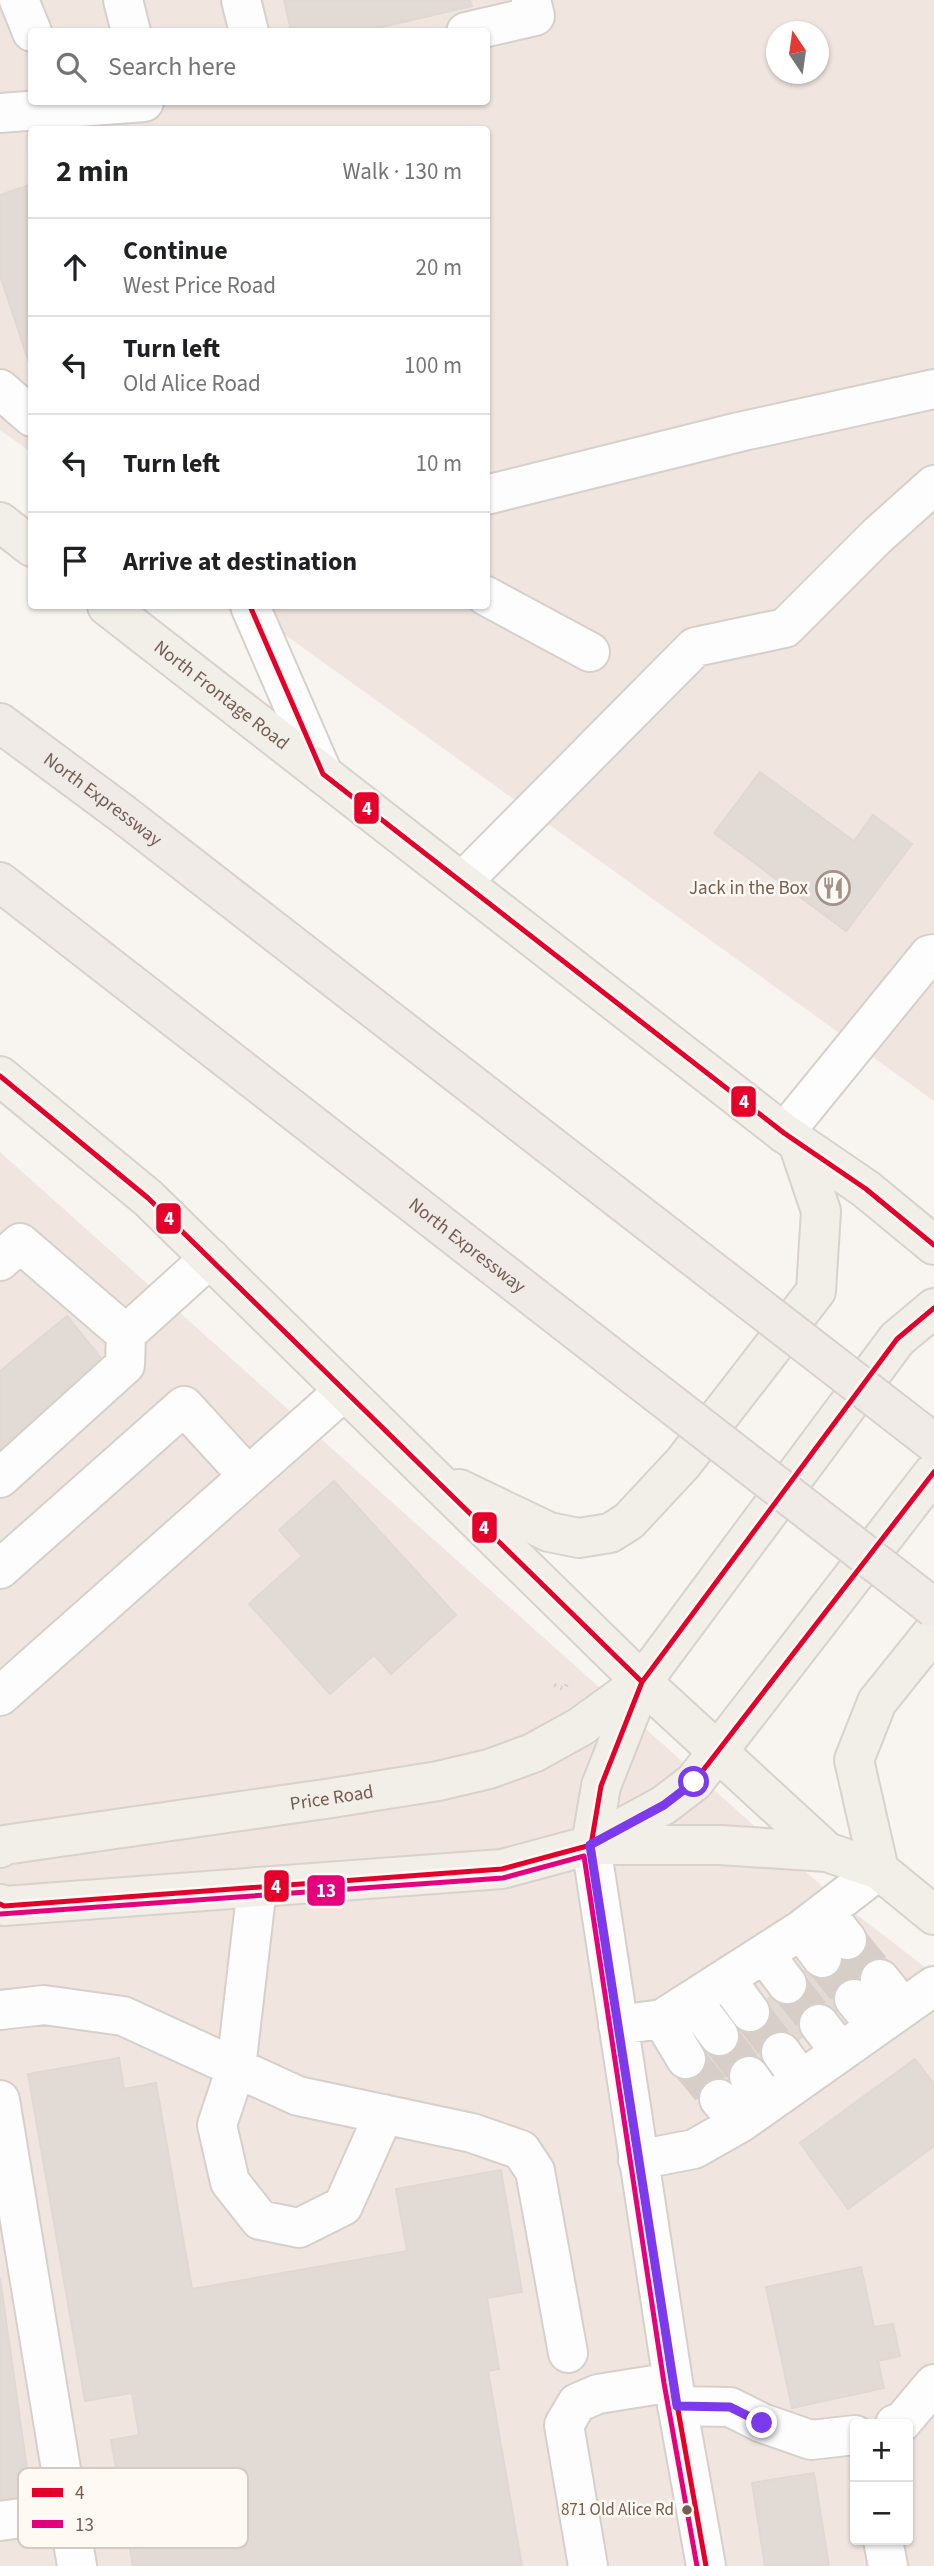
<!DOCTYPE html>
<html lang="en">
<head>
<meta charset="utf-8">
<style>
  :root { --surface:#fff; --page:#f6f6f6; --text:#202124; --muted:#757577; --line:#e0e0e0 }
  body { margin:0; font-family:"Source Sans 3",sans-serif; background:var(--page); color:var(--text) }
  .controls { position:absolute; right:21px; bottom:21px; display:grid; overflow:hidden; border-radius:7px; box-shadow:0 2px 5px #0004 }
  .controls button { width:63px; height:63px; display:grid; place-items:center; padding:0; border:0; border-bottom:2px solid var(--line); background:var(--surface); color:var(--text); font:35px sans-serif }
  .compass { position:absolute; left:766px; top:21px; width:63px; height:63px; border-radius:50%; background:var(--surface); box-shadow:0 2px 5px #0004; rotate:347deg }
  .stop { position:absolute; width:21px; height:21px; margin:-16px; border:5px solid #7c3aed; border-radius:50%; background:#fff }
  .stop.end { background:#7c3aed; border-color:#fff; box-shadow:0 2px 7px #0008 }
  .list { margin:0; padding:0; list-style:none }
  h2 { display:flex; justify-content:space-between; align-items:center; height:91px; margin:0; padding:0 28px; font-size:30px }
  h2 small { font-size:23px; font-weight:400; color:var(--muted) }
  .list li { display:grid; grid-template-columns:46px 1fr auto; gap:21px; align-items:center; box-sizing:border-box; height:98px; padding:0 28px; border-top:2px solid var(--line) }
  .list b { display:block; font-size:26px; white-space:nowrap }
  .list p { margin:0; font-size:23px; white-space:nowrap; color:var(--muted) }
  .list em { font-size:23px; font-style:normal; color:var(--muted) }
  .icon { flex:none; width:38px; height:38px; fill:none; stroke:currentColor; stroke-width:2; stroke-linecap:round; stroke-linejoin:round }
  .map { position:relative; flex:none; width:934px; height:2566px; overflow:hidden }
  .search { position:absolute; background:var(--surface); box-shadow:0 2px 5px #0004; left:28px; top:28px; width:462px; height:77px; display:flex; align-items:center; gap:18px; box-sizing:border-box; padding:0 24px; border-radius:7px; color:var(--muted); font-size:26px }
  .panel { position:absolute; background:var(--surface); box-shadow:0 2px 5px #0004; left:28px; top:126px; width:462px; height:483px; border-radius:7px }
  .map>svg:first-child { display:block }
  .commercial { fill:#f1e5df; fill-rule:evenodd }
  .building { fill:#e2dad5; stroke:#e0d8d3; stroke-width:2 }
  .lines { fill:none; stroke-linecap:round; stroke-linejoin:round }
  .minor-tunnel { stroke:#d7cec8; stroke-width:38; stroke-dasharray:38 19; stroke-linecap:butt }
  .minor-casing { stroke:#d6d0cb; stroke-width:42 }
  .major-casing { stroke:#d9d1cd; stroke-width:42 }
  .highway-casing { stroke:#d9d1cd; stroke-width:42 }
  .path { stroke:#d8d2ce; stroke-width:4.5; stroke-dasharray:2 5; stroke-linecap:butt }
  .minor { stroke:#fefdfd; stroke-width:38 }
  .major { stroke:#f2eee8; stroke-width:38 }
  .highway { stroke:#f1ebe8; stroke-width:38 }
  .highway-bridge-casing { stroke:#d9d1cd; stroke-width:42; stroke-linecap:butt }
  .highway-bridge { stroke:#f1ebe8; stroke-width:38 }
  .bus-1-casing { stroke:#fef9f3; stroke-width:10 }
  .bus-2-casing { stroke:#fef9f3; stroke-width:10 }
  .bus-1 { stroke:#e4002b; stroke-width:5 }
  .bus-2 { stroke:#e5007d; stroke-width:5 }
  .route { stroke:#7c3aed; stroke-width:9 }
  .bus-dot { fill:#755d51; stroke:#fef9f3; stroke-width:2.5 }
  .labels { text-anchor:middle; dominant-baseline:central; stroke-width:5; stroke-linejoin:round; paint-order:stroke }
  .bus-label { font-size:17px; fill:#755d51; stroke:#fef9f3; text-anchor:end }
  .street-label { font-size:19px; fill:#755d51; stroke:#fef9f3 }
  .poi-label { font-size:19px; fill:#755d51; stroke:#fef9f3; text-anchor:end }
  .key { fill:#fef9f3; stroke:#d5cac2; stroke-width:2 }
  .key-label { font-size:19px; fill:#755d51 }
  .line-badge { stroke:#fef9f3; stroke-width:2.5 }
  .badge-label { font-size:19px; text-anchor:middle; font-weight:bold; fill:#fff }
</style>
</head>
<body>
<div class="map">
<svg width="934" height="2566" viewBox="0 0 934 2566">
  <rect width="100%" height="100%" fill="#f8f4f0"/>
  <path class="commercial" d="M0,0H934V1101L245,606H486V130H32L31,452L0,430ZM32,32H486V102H32ZM776,32H818V74H776Z
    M0,1152L835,1898L934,1974V2566H0ZM855,2424H908V2540H855Z"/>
  <path class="building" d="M284,0H470L472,6L361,32H291Z
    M32,184V366H30L0,275V195Z
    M760,772L854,841L873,815L912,844L846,931L714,833Z
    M67,1316L110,1369L0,1459V1371Z
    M334,1481L456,1615L391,1674L374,1655L330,1694L249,1604L302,1556L279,1530Z
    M862,1928L893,1969L708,2107L678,2066Z
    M119,2058L124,2089L156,2083L192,2289L407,2251L396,2189L501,2170L522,2292L487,2298L499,2369L488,2371L522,2566H133L111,2440L139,2435L132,2393L85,2401L28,2074Z
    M915,2059L934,2084V2146L848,2209L800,2143Z
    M861,2267L874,2327L893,2324L900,2356L878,2361L884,2388L792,2408L766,2287Z
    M0,2278L31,2497L0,2501Z
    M814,2473L829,2566H765L752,2483Z"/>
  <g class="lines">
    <path class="minor-tunnel" d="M847,1940L880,1979
      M822,1958L854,1999
      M787,1984L819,2024
      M750,2012L781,2052
      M719,2036L749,2076
      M686,2059L719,2099"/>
    <g class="minor-casing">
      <path id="minor" d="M19,0L32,32
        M123,0L131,32
        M241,0L249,32
        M466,32L535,16L531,0
        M0,113L144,102
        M0,389L32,417
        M486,495L739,432L934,389
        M486,596L590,652
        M250,606L323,774
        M462,882L695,647L785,628L877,536L934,485
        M784,1133L929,955L934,954
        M0,1261L20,1243L126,1334
        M0,1478L125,1365L126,1334L210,1258
        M0,1569L184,1406L248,1476
        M0,1696L344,1391
        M591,1845L673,2382L706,2566
        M257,1887L236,2068L217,2125L230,2182L260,2220L299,2228L343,2206L384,2114
        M825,1912L847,1940
        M801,1930L822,1958
        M765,1955L787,1984
        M726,1979L750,2012
        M880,1979L903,2008
        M854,1999L876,2026
        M692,2000L719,2036
        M0,2010L44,2005L123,2016L298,2096L472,2133L521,2150L535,2171L568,2353
        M662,2019L686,2059
        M819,2024L840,2051
        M618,2025L662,2019L801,1930L879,1870
        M781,2052L801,2080
        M749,2076L768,2103
        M719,2099L740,2123
        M0,2100L77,2566
        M638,2160L694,2149L740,2123L934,1986
        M677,2406L730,2407L762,2423L811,2440L855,2435
        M895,2424L902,2422L934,2384
        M0,2521L68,2512
        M883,2540L888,2566
        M588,2566L564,2425L577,2403L598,2394L673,2382"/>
    </g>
    <g class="major-casing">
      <g id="major">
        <path d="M0,522L32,547"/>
        <path id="s1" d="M107,606L784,1133L866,1189L934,1245"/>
        <path d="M0,1076L148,1198L642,1682L827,1852L879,1870L934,1915"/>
        <path d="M459,1489L549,1532L579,1538L610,1533L629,1521L683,1463L816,1291L821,1211L798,1143"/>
        <path d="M591,1845L601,1786L642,1682L897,1339L934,1308"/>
        <path d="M596,1845H720L827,1852"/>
        <path id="s2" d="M0,1848L4,1845L332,1798L438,1781L489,1769L533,1753L580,1727L642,1682"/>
        <path d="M879,1870L854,1760L877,1702L934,1631"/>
        <path d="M0,1904L4,1906L502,1869L591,1845L664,1805L694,1782L934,1472"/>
      </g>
    </g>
    <g class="highway-casing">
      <g id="highway">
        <path id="s3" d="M0,723L123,814L721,1278"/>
        <path id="s4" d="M0,882L635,1376"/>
      </g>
    </g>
    <path class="path" d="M554,1685L564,1689L569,1680"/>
    <use href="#minor" class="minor"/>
    <use href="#major" class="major"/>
    <use href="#highway" class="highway"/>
    <g class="highway-bridge-casing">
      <path id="highway-bridge" d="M721,1278L934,1443
        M635,1376L934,1608"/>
    </g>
    <use href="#highway-bridge" class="highway-bridge"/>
    <g class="bus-1-casing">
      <path id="bus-1" d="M250,606L323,774L784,1133L866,1189L934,1245
        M0,1076L148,1198L642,1682
        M0,1904L4,1906L502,1869L591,1845L664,1805L694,1782L934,1472
        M706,2566L673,2382L591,1845L601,1786L642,1682L897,1339L934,1308"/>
    </g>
    <g class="bus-2-casing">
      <path id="bus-2" d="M0,1914L503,1878L584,1856L664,2383L697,2566"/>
    </g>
    <use href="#bus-1" class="bus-1"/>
    <use href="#bus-2" class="bus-2"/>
  </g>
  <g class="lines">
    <path class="route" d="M694,1782L664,1805L590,1845L677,2406L730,2407L762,2423"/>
  </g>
  <defs>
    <g id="restaurant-ring" transform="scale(1.75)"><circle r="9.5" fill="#fef9f3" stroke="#a39289" stroke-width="1.5"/><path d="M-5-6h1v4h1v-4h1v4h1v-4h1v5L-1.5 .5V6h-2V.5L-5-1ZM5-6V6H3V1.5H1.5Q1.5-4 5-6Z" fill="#a39289"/></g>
  </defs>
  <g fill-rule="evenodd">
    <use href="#restaurant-ring" x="833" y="888"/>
  </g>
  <circle class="bus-dot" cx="687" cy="2510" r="6"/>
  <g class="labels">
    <g class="bus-label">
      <text x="674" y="2510">871 Old Alice Rd</text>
    </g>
    <g class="street-label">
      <text stroke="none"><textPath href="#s1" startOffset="145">North Frontage Road</textPath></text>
      <text stroke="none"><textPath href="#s3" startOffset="128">North Expressway</textPath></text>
      <text stroke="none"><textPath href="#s4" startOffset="592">North Expressway</textPath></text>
      <text stroke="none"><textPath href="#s2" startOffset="336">Price Road</textPath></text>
    </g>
    <g class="poi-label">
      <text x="808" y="888">Jack in the Box</text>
    </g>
  </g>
  <rect x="18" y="2468" width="230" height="80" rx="10" class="key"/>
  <rect x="32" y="2488" width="31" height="9" fill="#e4002b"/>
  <rect x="32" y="2520" width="31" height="8" fill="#e5007d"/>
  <g class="key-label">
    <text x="75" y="2499">4</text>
    <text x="75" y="2531">13</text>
  </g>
  <g class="line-badge">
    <rect x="353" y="791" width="27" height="34" rx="7" fill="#e4002b"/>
    <rect x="730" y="1085" width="27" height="33" rx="7" fill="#e4002b"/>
    <rect x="155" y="1202" width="27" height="33" rx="7" fill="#e4002b"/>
    <rect x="471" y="1511" width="27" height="33" rx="7" fill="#e4002b"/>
    <rect x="263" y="1869" width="27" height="34" rx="7" fill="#e4002b"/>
    <rect x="306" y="1874" width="40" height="33" rx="7" fill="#e5007d"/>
  </g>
  <g class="badge-label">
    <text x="367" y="815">4</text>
    <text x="744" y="1108">4</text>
    <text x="169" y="1225">4</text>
    <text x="484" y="1534">4</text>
    <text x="276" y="1893">4</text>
    <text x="326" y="1897">13</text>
  </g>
</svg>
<div class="controls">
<button>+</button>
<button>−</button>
</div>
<svg class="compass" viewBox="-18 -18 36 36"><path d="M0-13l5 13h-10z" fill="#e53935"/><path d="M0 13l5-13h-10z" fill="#757577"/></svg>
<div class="stop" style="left:694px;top:1782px"></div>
<div class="stop end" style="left:762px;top:2423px"></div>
<div class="search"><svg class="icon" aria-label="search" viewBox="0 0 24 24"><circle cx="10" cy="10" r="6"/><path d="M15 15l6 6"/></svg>Search here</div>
<section class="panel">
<h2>2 min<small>Walk · 130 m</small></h2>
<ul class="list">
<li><svg class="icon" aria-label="ahead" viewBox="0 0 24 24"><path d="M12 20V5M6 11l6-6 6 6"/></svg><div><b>Continue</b><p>West Price Road</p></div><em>20 m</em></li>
<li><svg class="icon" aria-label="left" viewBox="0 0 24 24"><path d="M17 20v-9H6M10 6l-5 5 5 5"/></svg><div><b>Turn left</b><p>Old Alice Road</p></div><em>100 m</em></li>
<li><svg class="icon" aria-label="left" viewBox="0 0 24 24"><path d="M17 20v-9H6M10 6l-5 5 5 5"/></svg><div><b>Turn left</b></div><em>10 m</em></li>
<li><svg class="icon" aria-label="arrive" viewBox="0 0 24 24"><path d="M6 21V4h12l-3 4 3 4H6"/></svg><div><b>Arrive at destination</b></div></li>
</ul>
</section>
</div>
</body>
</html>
